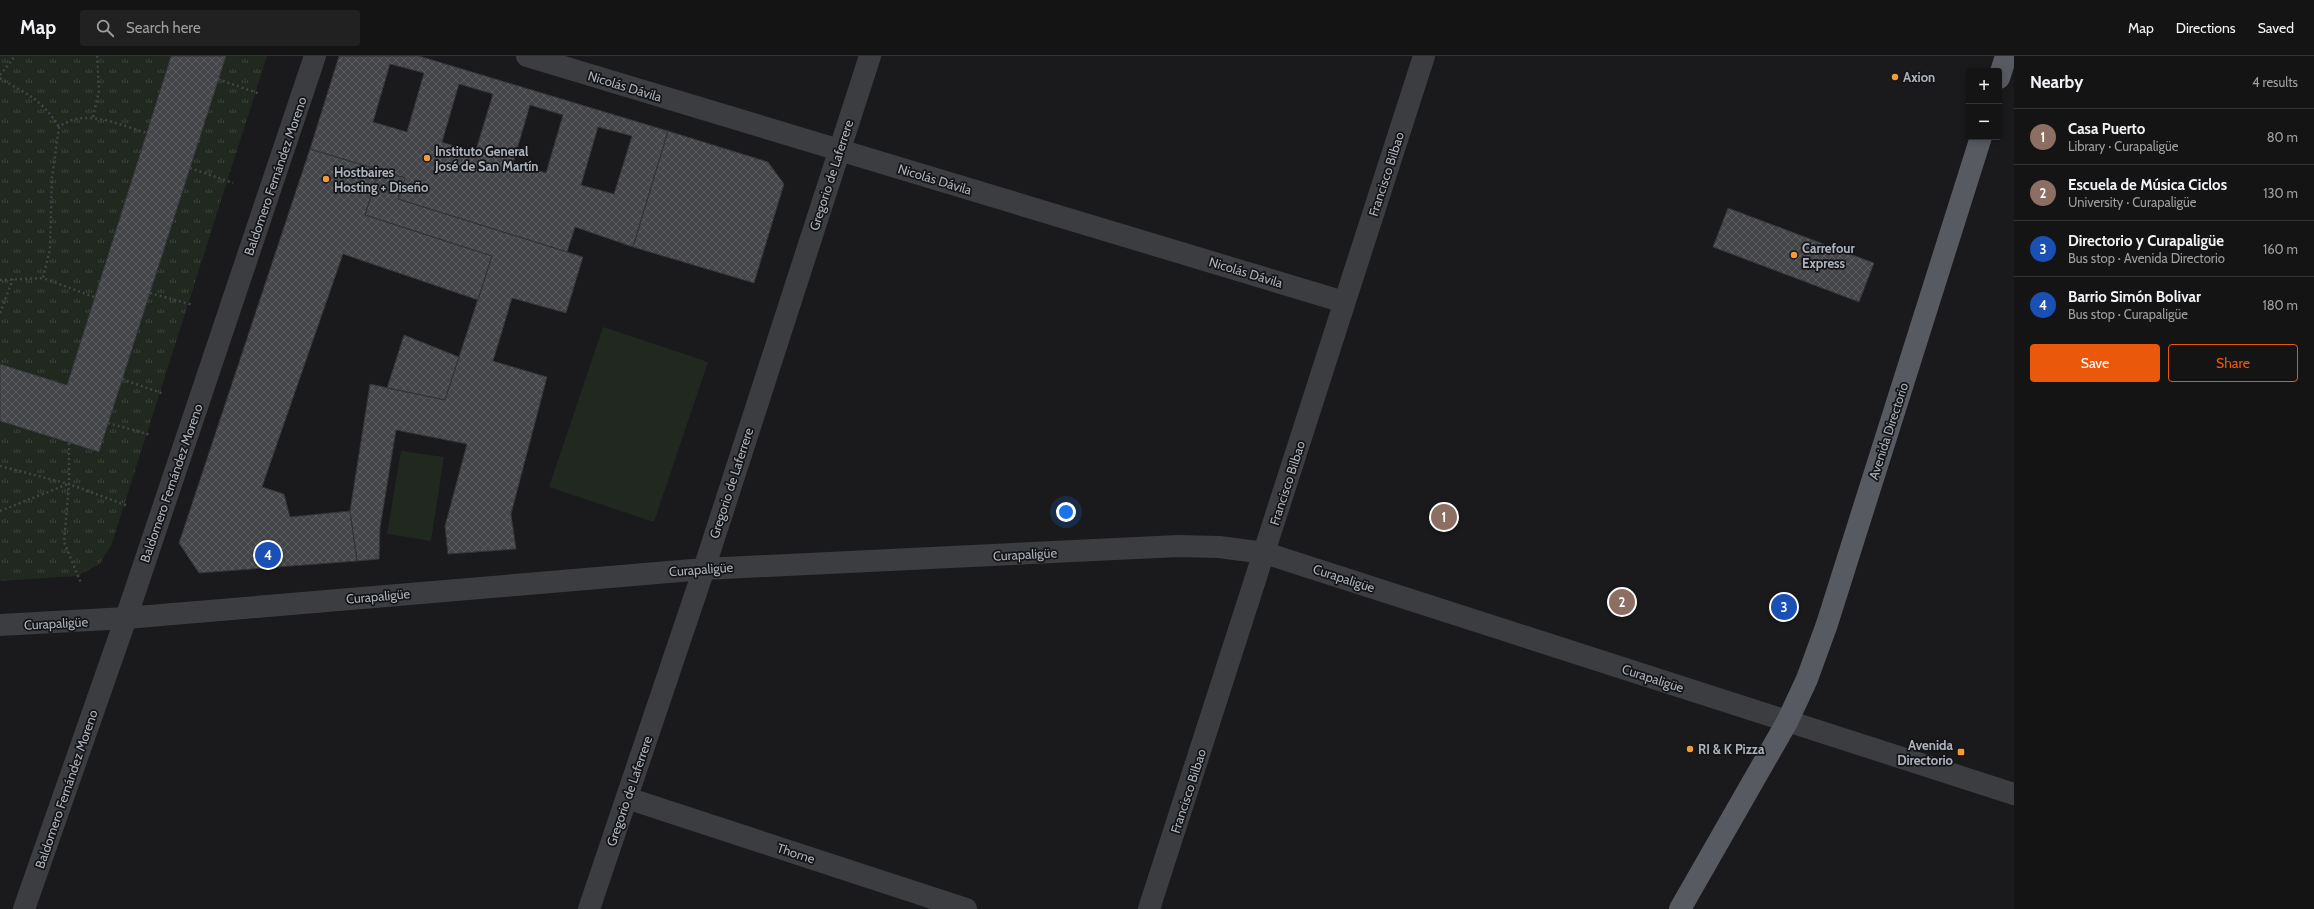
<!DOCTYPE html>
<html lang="en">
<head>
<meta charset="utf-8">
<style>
  :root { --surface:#141415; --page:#212122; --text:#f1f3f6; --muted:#9d9ea0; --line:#333334; --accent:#ea580c }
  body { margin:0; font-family:Cabin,sans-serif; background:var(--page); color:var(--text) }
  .controls { position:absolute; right:12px; top:12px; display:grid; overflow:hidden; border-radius:4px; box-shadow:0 2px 6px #0003 }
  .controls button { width:36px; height:36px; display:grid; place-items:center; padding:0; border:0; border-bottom:1px solid var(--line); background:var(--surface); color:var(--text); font:20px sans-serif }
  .you { position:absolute; left:1066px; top:456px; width:14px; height:14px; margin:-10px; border:3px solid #fff; border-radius:50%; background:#1a73e8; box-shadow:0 0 0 6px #1a73e833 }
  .badge { display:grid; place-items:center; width:26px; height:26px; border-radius:50%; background:var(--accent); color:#fff; font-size:13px; font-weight:700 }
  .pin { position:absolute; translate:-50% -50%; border:2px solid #fff; box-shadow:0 1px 4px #0006 }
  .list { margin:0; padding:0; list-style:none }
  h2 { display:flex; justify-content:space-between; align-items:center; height:52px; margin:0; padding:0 16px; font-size:17px }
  h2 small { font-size:13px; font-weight:400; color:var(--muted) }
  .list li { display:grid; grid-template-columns:26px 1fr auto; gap:12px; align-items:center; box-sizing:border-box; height:56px; padding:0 16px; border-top:1px solid var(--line) }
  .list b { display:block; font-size:15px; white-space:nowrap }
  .list p { margin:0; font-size:13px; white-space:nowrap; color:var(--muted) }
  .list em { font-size:13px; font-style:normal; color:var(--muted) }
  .actions { display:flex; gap:8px; padding:12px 16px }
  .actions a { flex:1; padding:9px 0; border:1px solid var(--accent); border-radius:4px; text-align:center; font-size:14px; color:var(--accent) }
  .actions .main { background:var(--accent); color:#fff }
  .icon { flex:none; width:22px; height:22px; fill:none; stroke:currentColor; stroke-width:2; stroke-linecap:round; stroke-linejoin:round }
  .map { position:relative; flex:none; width:2014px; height:853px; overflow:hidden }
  header { display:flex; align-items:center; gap:24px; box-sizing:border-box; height:56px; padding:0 20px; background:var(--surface); border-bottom:1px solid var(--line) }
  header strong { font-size:19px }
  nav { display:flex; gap:22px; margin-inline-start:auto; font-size:14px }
  .search { width:280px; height:36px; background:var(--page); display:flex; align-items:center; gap:10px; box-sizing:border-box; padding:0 14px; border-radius:4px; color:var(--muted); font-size:15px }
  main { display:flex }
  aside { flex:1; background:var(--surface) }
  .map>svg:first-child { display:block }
  .grass { fill:url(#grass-tufts) }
  .pitch { fill:#202820 }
  .building { fill:url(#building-cross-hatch); stroke:#343538; fill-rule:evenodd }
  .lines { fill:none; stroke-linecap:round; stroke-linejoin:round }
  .path { stroke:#414448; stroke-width:2.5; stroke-dasharray:2 3; stroke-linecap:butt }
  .street { stroke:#3b3d41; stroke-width:22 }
  .primary { stroke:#575a60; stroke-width:22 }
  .poi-dot { fill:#f49a3a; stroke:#151517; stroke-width:1.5 }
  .labels { text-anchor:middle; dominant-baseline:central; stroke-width:3.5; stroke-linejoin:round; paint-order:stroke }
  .poi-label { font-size:13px; font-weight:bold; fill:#acb3bc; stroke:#151517; text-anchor:start }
  .street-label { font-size:13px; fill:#acb3bc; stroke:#151517 }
</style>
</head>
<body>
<header>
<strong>Map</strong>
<div class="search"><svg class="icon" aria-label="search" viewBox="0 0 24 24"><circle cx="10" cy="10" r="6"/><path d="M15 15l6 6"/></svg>Search here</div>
<nav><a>Map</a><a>Directions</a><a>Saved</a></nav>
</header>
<main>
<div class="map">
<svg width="2014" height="853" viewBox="0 0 2014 853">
  <defs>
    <pattern id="grass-tufts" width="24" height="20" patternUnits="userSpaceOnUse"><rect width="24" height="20" fill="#202820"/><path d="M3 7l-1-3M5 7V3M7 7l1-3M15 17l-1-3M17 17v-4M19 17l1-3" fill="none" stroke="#3e453e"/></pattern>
    <pattern id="building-cross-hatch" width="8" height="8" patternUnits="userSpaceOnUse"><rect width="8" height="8" fill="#444549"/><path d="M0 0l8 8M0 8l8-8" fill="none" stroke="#5c5d61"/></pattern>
  </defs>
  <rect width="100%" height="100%" fill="#1a1a1c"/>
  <path class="grass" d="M0,0H171L67,329L0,308Z
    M226,0H267L112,487L100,508L77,520L0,525V365L99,396Z"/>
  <path class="pitch" d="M603,271L708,306L654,466L549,431Z
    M401,395L444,401L431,485L387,478Z"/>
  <path class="building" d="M171,0H226L99,396L0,365V308L67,329Z
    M339,0H419L668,75L633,191L575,171L567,196L398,143L405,122L310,93ZM390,8L424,17L407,76L373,66ZM459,28L493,38L475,97L442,86ZM530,49L563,59L546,117L513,107ZM598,71L632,80L614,138L581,129Z
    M668,75L768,106L784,128L754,227L633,191Z
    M310,93L379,114L365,159L492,200L478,244L343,198L262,431L284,438L290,461L350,455L357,505L199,517L179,487Z
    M379,114L405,122L398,143L583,201L566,257L512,242L493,305L547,321L511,458L516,493L448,498L445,470L467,388L396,374L380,472L379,503L357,505L350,455L370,328L445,344L492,200L365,159Z
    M1728,152L1874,207L1859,246L1713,191Z
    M404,279L459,301L445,344L387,332Z"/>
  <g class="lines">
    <path class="path" d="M0,19L15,0
      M0,22C27,39 41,42 59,71
      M218,23L260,38
      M93,61L99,35L97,0
      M190,112L233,127
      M0,224L43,222
      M150,237L193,249
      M94,241L43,222L50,193L52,121L59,71C85,51 119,69 147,77
      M0,257L13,223
      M122,323L164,338
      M108,367L151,379
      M69,387V428L64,486L81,527
      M0,410L69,428L128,450
      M0,455L68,428"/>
    <path class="street" d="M527,0L1344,246
      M0,569L126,562L704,513L1178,490L1219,491L1265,497L2014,738
      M627,742L966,853
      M24,853L126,562L315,0
      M589,853L704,513L870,0
      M1149,853L1424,0"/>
    <path class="primary" d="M1999,22L2006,0
      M1680,853L1787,666L1807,623L1827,568L1981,81"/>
  </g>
  <g class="poi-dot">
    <circle cx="1895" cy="21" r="4"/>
    <circle cx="427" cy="102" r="4"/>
    <circle cx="326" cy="123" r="4"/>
    <circle cx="1794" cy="199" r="4"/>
    <circle cx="1690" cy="693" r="4"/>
    <rect x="1957" y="692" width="8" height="8" rx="2"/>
  </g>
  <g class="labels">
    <g class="poi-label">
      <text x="1903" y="21">Axion</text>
      <text x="435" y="95">Instituto General<tspan x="435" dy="15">José de San Martín</tspan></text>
      <text x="334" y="116">Hostbaires<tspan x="334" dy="15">Hosting + Diseño</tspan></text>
      <text x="1802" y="192">Carrefour<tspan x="1802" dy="15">Express</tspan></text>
      <text x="1953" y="689" text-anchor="end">Avenida<tspan x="1953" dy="15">Directorio</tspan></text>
      <text x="1698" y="693">RI &amp; K Pizza</text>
    </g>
    <g class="street-label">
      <text transform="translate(625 30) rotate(17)">Nicolás Dávila</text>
      <text transform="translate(1386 118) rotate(-72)">Francisco Bilbao</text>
      <text transform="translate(831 119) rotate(-72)">Gregorio de Laferrere</text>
      <text transform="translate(275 120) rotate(-71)">Baldomero Fernández Moreno</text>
      <text transform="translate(935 123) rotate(17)">Nicolás Dávila</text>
      <text transform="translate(1246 216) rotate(17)">Nicolás Dávila</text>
      <text transform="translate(1888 375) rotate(-72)">Avenida Directorio</text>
      <text transform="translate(171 427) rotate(-71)">Baldomero Fernández Moreno</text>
      <text transform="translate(731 427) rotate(-72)">Gregorio de Laferrere</text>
      <text transform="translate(1287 427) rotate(-72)">Francisco Bilbao</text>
      <text transform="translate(1025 498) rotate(-3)">Curapaligüe</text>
      <text transform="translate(701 513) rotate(-4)">Curapaligüe</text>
      <text transform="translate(1344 522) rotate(18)">Curapaligüe</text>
      <text transform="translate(378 540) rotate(-5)">Curapaligüe</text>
      <text transform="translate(56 567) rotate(-3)">Curapaligüe</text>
      <text transform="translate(1653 622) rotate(18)">Curapaligüe</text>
      <text transform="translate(66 733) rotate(-71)">Baldomero Fernández Moreno</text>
      <text transform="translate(629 735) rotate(-71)">Gregorio de Laferrere</text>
      <text transform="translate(1188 735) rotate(-72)">Francisco Bilbao</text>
      <text transform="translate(796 797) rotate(18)">Thorne</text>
    </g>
  </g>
</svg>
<div class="controls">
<button>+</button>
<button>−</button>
</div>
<div class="you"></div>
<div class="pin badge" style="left:1444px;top:461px;background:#8d6e63">1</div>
<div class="pin badge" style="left:1622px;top:546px;background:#8d6e63">2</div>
<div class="pin badge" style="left:1784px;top:551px;background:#1a4fb4">3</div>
<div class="pin badge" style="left:268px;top:499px;background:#1a4fb4">4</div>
</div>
<aside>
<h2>Nearby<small>4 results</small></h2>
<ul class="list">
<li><span class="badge" style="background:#8d6e63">1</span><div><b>Casa Puerto</b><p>Library · Curapaligüe</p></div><em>80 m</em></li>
<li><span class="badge" style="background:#8d6e63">2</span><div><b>Escuela de Música Ciclos</b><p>University · Curapaligüe</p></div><em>130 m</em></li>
<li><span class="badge" style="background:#1a4fb4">3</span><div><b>Directorio y Curapaligüe</b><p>Bus stop · Avenida Directorio</p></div><em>160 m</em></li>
<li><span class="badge" style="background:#1a4fb4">4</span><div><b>Barrio Simón Bolivar</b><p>Bus stop · Curapaligüe</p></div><em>180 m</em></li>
</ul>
<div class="actions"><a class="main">Save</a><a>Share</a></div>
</aside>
</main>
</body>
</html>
